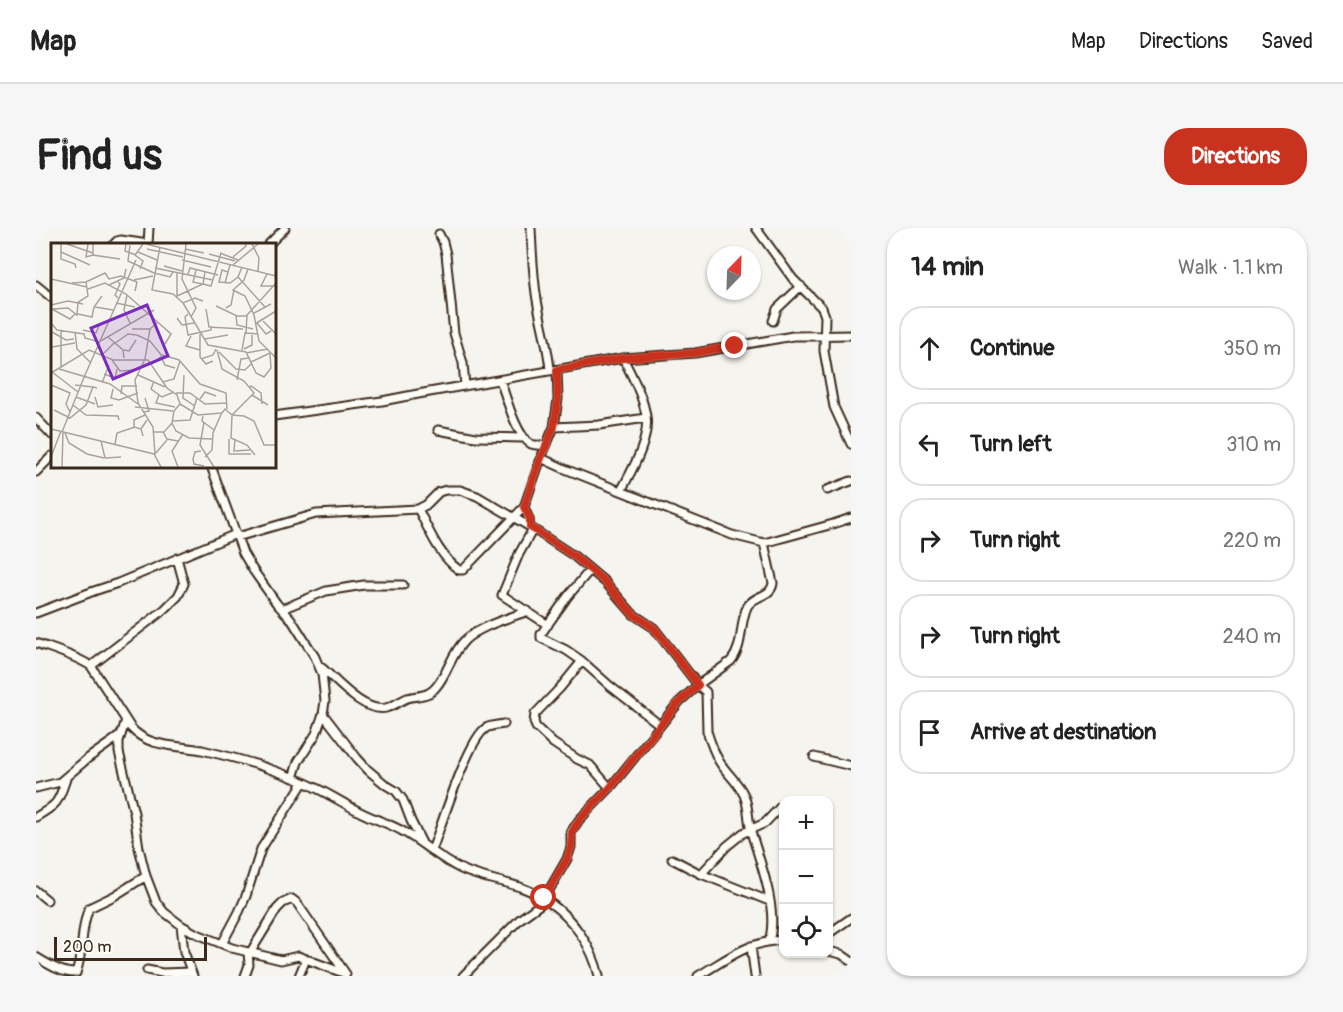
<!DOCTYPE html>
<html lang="en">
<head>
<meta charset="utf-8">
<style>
  :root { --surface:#fff; --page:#f6f6f6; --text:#222; --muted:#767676; --line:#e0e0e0; --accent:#c8321e }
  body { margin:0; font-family:Pangolin,sans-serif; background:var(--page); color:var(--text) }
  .controls { position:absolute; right:18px; bottom:18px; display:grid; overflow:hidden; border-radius:12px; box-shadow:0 2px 4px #0004 }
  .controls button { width:54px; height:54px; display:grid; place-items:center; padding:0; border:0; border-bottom:2px solid var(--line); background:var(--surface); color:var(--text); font:30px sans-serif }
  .compass { position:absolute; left:671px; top:18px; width:54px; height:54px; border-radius:50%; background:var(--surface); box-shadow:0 2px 4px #0004; rotate:23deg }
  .scale { position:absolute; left:18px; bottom:15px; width:153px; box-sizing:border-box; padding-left:6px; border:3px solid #3b2a1e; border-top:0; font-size:16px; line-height:21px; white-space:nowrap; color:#3b2a1e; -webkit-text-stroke:4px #fdfcf7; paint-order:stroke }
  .stop { position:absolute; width:18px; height:18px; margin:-14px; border:4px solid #c8321e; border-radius:50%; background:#fff }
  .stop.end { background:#c8321e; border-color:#fff; box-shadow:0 2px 6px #0008 }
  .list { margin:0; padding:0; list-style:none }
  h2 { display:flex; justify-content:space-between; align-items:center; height:78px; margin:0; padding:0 24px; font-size:26px }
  h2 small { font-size:20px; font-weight:400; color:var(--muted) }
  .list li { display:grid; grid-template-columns:39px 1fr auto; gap:18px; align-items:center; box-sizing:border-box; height:84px; margin:0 12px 12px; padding:0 12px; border:2px solid var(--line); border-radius:24px }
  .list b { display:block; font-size:22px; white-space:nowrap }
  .list em { font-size:20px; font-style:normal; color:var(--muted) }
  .icon { flex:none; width:33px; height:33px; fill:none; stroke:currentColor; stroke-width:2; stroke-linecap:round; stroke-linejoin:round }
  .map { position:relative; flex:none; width:815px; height:748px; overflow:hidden; border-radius:24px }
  header { display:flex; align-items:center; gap:36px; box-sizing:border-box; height:84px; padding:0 30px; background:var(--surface); border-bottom:2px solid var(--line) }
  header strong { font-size:28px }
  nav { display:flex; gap:33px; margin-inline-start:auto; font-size:21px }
  .intro { display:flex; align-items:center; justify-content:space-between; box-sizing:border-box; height:144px; padding:0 36px }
  h1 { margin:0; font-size:42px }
  .button { padding:15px 27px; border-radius:24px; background:var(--accent); color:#fff; font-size:21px; font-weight:700 }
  main { display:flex; gap:36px; padding:0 36px }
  aside { flex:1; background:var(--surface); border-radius:24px; box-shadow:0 2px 4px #0004 }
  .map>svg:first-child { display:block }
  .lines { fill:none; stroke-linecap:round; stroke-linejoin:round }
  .minor-casing { stroke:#3b2a1e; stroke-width:11 }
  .minor { stroke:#fdfcf7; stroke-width:7 }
  .route { stroke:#c8321e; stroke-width:8 }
  .inset-road { fill:none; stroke:#aba39b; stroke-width:1.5 }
  .view { fill:#7b2cbf; fill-opacity:0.15; stroke:#7b2cbf; stroke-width:3 }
  .inset-edge { fill:none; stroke:#3b2a1e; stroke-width:3 }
</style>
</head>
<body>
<header>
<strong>Map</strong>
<nav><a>Map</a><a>Directions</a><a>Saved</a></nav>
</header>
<div class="intro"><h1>Find us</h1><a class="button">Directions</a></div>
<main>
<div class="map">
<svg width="815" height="748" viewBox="0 0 815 748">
  <rect width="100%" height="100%" fill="#f5f4ee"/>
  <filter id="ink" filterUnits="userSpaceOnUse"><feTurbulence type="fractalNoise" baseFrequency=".0167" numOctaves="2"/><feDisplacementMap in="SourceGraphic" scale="12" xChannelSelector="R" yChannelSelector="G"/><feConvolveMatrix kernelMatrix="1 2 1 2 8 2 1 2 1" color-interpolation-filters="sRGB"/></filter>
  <g filter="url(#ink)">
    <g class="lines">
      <g class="minor-casing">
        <path id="minor" d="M495,0C496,24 497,48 501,72C505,96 512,118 514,142
          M720,0L757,51L786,80L789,88L788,123L798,179L815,216
          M403,6L407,14L410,26L418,105L427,135L429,158
          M78,16L81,13L85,12L112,16L113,0
          M233,16L249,0
          M0,57L16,70
          M737,93L741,81L765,58
          M464,152C470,168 480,208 495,216C500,218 505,217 510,217
          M238,188L346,173L382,166L587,130L659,125L757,108L815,107
          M0,190L16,207
          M518,199L563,197L610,190
          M402,202L440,209L488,210
          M505,230L529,241L696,307L728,315L797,296L815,290
          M175,238L207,325L217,342L241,376L255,391L279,429L286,446L289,473L287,486L280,506L262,534L257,550
          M0,244L16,228
          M791,262L815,253
          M585,263C596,242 614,212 610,188C607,168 596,148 587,130
          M488,279L493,291L494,299
          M382,281C393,302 403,328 423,342H427L488,279L505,230L518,199L522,171L521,142
          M497,301L483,326L466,367L512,397
          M201,309L280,286L382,281L390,277L403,264L410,262H424L441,268L494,299L538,328L569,354L597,386L618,400L662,457L670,464L671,503C674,513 678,524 683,533C690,545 702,554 708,567C713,579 712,592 715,604C724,633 743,683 733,713
          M554,342L532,368L505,406V410L530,422L546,433L574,458L624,497
          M246,381L290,363L328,357H367
          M0,385L58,363L82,355L200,306
          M0,415C19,422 38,427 55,438L95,500C113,520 141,517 166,522C187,527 208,532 228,539C245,545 263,551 278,559C295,567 310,577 326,585C340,592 355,596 368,604C387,615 404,631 425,641C455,655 485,653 513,674C538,692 556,718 563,748
          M546,433L524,460L499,486L498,494L500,499L517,515L541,531L554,537L574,560
          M55,438L129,381L142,368L148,356L141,330
          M286,440C301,453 328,485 350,480C358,478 364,473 371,470C383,467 392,469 400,459C412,445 415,426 429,412C444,398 473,390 492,383
          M287,486L321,530L332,542L350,557L360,563L367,572L375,593L386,615
          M90,492L83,513V524L98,585L103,620L110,648L120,674L128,684L145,697L159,705L196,720L245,732L262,728L310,746
          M778,529L815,538
          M0,560L24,554L51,531L85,507
          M0,589C22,576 22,575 30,551
          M396,622C405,599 432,511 450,500C455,497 463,497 468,496
          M636,631L665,646L733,673
          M665,646L691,618L707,605L729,595L748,575
          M0,663L11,672
          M508,671L531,631L535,619V604L543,592L574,560L643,474L662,457L695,433C708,417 703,397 711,379C717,367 736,369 737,355L728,315
          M145,697L148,724L157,748
          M792,706L815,690
          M186,716L203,684L210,668L225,621L267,555
          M715,718L719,748
          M792,723L805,726L815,733
          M214,725L241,681L247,675L256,671L261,675L310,746
          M0,729C12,736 27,746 40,745C48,724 44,700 53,680L78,668L110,648
          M111,742L126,745L155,744
          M209,748L213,737L212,724
          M263,748L270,731
          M427,748L484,691L510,672
          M662,748C693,730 710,714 748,712"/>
      </g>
      <use href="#minor" class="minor"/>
    </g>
  </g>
  <g class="lines" filter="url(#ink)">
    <path class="route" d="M508,670L531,631L535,619L536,604L543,592L574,560L643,474L662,457L618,400L597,386L569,354L538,328L494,299V291L488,279L505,230L518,199L522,171L521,142L587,130L658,125L699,118"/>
  </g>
  <g transform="translate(15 15)">
    <rect width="225" height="225" fill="#f5f4ee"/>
    <path class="inset-road" d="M10,1V16L24,21L25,25M16,1L42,10M37,1L35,14L42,12M42,1V12L69,16M75,1L74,8L85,12M95,1L225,33M135,1L131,36L145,65L140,74M201,1L208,15L207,28M79,2L77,18L103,30M109,4L101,47L122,51L132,60L144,55L152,58M96,6L132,14M134,6L153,10M10,9L39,22M87,9L106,17M169,10L187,17M158,11L184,18M182,14L195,3L194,1M131,17L160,24M182,22L207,1M113,23L131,28M104,25L162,37M89,26L92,18L84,12L92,1M197,26L193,37L182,47L194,53L203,72L208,98L225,115M145,27L142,39L151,41M177,29L171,27L168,39L179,40L187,34L191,24M103,30L119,34L122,29M137,31L139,25L167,32M216,31L210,43H225M187,34L214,64M0,36L36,44M83,37L102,33M67,39L69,41L64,52L67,55M21,40L35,39L54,30L58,36L70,33L86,39L84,48M174,40L179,22M152,41L160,43L170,10M58,42L73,35L75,26M37,46L54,40L75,51L120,91L114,101M76,52L73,67L79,80M126,53L152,41L154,29M126,54V30M26,60L37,53L35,39M65,60L84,64M132,60L157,102L195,109L205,130L213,134L220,125L219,111M0,62L17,58L32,61M165,63L186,73H196M44,64L62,67M175,65L180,62L183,47M1,66L19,76L24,71M2,66L17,65L26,72L27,60M155,66L158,84L192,86M203,70L220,61M27,71L41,74L43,64L51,53M137,71L134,74L137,92L160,87V83M185,73L186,82L202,86M126,75L131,82L143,80M210,76L225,91M0,80L6,87L33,91L34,95L48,99L103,67M206,80L215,91L220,88M204,81L225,68M81,86H99L106,80M32,87L45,90L48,83M1,89L15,97L23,96M24,89L26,106L40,120M195,90L196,72L225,40M149,91V114L155,121L162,118M140,93L135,103L149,107M57,94L72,107L73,115M154,96L177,92M63,101L77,91L86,92L99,98L111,113M1,104L24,100M193,106L201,102V92M73,107L78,108L85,97M166,107L171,126L193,138L203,150L181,172M191,107L194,90L207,91M168,109L185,126L194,127L200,121M195,110L217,106M50,113L63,100M110,114L114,122L124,125M94,116L84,137L87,160L102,184L104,211M94,116L99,86M150,116L162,112L165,106M61,117L69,128L83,127M200,119L219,110M101,121L112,112L128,117L149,141L175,150L176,166M10,124V87M8,126L59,141L87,161M1,129L27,149M0,130L38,107L62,117H97L116,145L126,152L129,161L123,168L121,180L113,189H102M53,131L64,135L66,126M34,132L85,17M87,132L114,144M133,132L132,155L144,163M186,137L190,116L199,115M103,138L100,146L111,154L123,149M112,139L123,136L129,118M51,140L58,122M0,142L19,150L15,161L19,169M24,142L42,144M198,145L200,143L210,150L211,161M62,146L60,155L68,157L87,150M125,150H139L154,161L176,160M70,151L71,143H86M108,152L105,160L124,164M201,152L217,162M25,154L44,161M44,154L47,164L62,162M149,156L154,149L165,153M129,161L147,172L171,170L174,166L181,172L193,173L203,178L213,202H225M22,162L35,172L67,173L68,177M84,164L122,168M3,167L19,175L35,162L42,144L46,145M93,169L98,168L94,155M152,173L151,178L163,187M181,173L180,195L196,202L204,212M122,178L139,177L146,155M153,179L149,202L163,224M121,180L125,188L138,195L161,196M0,186L103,211L110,224M90,186L83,184V177L94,172M11,189L34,132M112,189L116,196L127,198M14,190L18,200L36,211L53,215M92,193L90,186L96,177M178,196V211H200M184,196L183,208L199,207M50,198L54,215L70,214M64,201L66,190L84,184M150,208L144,209L142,216L143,221L153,223M104,211L116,197M0,214L10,188M154,214L161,207L162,190L171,169M11,224L12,189M127,224L121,208L132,191"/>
    <path class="view" d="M96,62L117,113L62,136L40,85Z"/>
    <rect width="225" height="225" class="inset-edge"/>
  </g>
</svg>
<div class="controls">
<button>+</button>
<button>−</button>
<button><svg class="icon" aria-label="locate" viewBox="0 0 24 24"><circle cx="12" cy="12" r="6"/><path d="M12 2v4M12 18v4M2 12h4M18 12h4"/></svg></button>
</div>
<svg class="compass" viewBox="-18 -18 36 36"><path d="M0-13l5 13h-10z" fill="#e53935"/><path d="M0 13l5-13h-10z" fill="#767676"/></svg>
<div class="scale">200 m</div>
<div class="stop" style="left:508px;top:670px"></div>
<div class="stop end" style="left:699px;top:118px"></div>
</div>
<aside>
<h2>14 min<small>Walk · 1.1 km</small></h2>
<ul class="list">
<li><svg class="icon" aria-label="ahead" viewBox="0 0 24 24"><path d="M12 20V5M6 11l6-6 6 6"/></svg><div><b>Continue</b></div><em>350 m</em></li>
<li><svg class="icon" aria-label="left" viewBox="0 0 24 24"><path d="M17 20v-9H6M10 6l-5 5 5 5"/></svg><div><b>Turn left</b></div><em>310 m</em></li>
<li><svg class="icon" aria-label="right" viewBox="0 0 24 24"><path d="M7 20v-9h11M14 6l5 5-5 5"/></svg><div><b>Turn right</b></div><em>220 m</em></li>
<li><svg class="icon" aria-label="right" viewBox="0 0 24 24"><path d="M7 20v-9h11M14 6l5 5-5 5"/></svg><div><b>Turn right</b></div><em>240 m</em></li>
<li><svg class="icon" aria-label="arrive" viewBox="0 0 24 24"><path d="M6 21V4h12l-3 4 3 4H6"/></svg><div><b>Arrive at destination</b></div></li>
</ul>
</aside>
</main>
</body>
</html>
